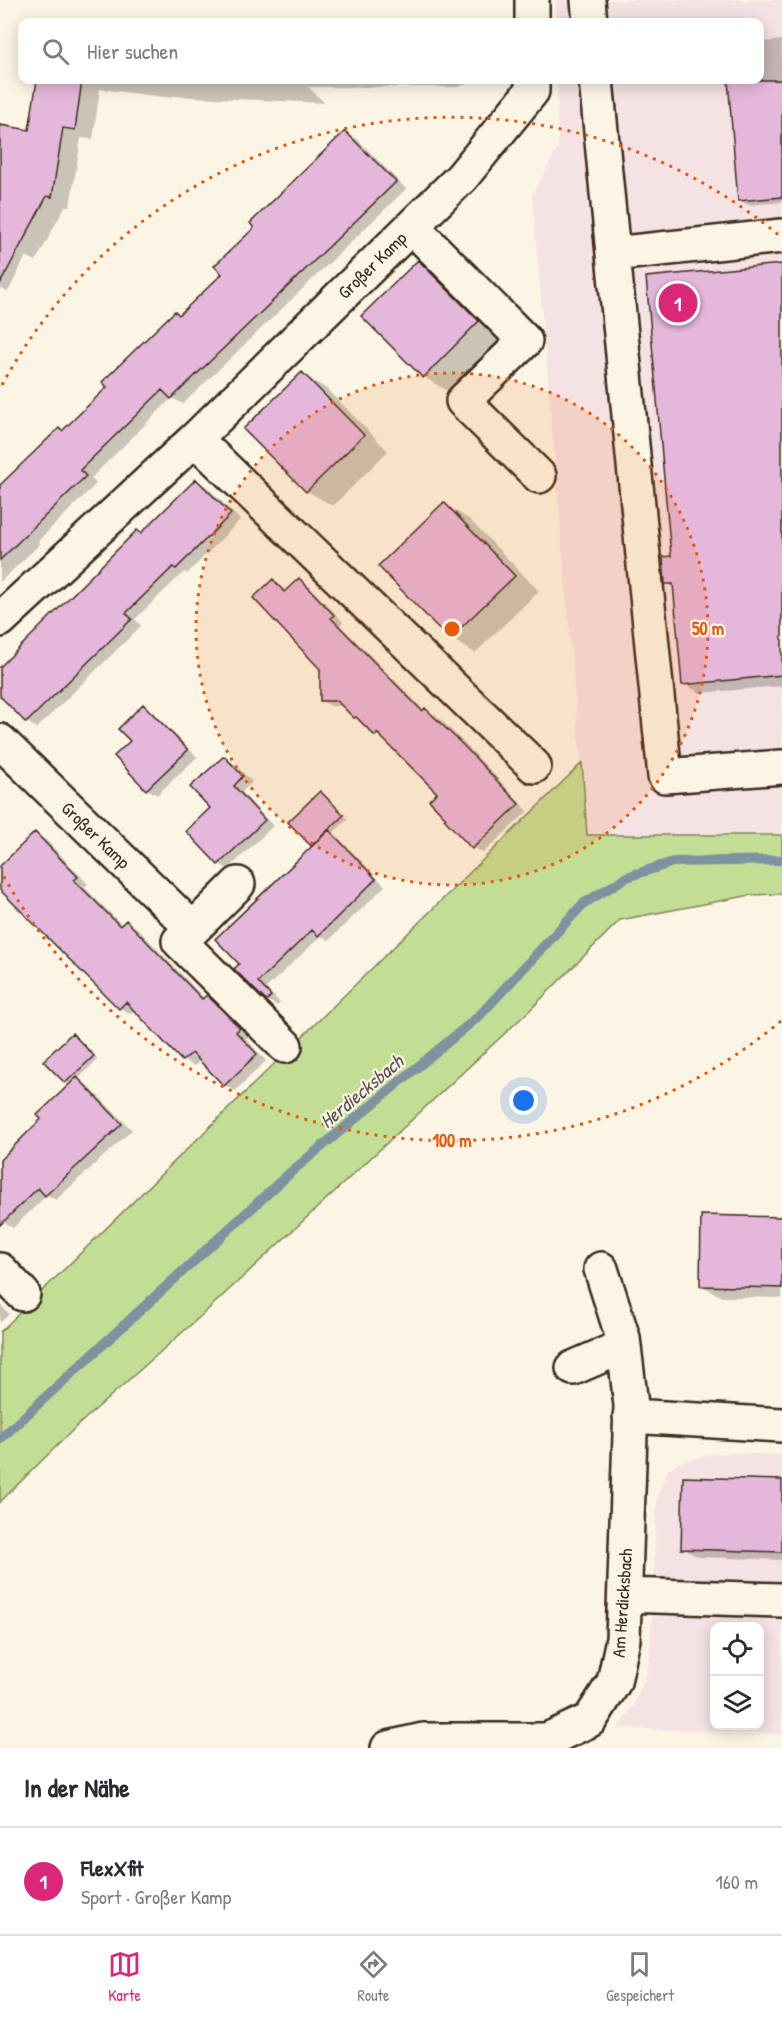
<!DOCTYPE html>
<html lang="de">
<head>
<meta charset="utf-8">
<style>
  :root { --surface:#fff; --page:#f2f2f3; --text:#2b2b33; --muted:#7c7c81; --line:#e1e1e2; --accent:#db2777 }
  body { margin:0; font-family:"Patrick Hand",sans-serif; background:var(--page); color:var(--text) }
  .controls { position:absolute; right:18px; bottom:18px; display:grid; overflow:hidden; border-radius:12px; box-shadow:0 3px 15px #0003 }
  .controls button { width:54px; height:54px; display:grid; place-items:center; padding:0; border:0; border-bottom:2px solid var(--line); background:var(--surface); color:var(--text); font:30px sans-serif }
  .you { position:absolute; left:524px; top:1101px; width:21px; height:21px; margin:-15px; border:4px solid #fff; border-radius:50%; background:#1a73e8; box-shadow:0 0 0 9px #1a73e833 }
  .badge { display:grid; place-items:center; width:39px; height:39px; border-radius:50%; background:var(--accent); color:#fff; font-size:20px; font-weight:700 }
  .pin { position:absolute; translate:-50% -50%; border:3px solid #fff; box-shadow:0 2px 6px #0006 }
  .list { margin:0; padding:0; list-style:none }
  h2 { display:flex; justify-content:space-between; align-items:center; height:78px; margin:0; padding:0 24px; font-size:26px }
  h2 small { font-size:20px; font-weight:400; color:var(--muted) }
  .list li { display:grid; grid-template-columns:39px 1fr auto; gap:18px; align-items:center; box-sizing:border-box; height:108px; padding:0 24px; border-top:2px solid var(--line) }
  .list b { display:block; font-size:22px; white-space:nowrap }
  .list p { margin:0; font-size:20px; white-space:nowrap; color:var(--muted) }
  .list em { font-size:20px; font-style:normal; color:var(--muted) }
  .icon { flex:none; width:33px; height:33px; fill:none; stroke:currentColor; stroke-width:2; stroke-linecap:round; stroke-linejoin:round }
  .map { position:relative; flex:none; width:782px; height:1748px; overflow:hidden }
  .search { position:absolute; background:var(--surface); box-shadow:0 3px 15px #0003; left:18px; right:18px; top:18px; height:66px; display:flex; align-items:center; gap:15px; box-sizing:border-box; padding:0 21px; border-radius:12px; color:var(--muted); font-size:22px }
  .sheet { height:186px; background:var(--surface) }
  nav { display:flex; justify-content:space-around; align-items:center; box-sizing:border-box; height:84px; border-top:2px solid var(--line); background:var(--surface); font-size:16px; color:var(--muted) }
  nav a { display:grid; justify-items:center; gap:3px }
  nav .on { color:var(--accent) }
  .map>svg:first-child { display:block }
  .built { fill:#f5e2e2; fill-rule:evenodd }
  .green { fill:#c2de95; stroke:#7e845a; stroke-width:1.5 }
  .shadow { fill:#0003 }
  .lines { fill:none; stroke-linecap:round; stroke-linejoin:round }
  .stream { stroke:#7e92a0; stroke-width:10 }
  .building { fill:#e4b7db; stroke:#3b2a1e; stroke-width:1.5 }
  .minor-casing { stroke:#3b2a1e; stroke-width:38 }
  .minor { stroke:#fcf5e5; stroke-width:33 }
  .ring { fill:none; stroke:#e8590c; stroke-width:3; stroke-dasharray:3 6 }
  .labels { text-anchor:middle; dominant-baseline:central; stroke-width:4.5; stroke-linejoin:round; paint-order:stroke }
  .street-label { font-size:18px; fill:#3b2a1e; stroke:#fcf5e5 }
  .water-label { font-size:20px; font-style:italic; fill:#575554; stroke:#fcf5e5 }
  .centre { fill:#e8590c; stroke:#fcf5e5; stroke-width:3 }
  .ring-label { font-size:18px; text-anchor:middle; font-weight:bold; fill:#e8590c; stroke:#fcf5e5; stroke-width:4.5; stroke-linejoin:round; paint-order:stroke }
</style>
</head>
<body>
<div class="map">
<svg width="782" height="1748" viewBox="0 0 782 1748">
  <rect width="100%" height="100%" fill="#fcf5e5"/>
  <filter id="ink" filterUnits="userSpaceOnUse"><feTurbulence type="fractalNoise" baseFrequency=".0167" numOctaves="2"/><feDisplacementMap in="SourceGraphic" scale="12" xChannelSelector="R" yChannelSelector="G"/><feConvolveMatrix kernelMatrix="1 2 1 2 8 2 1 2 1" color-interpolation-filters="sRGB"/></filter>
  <g filter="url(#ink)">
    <path class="built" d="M556,0H782V835H587L532,195L558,148L557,80H760V22H556Z
      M729,1453L782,1455V1734L618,1728L633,1706L647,1674L650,1655L657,1500L662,1483L668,1470L678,1463L712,1454ZM714,1626H760V1726H714Z"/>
    <path class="green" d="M582,763L587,835H782V894L751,895L620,920L530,1010L203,1314L78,1425L0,1502V1332Z"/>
    <path class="shadow" d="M34,20L59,22H34Z
      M782,40V202L748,205L740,200L729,80H760V42Z
      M38,80H478L458,87H308L325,103L172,96V98L100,89L93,139L81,138L70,206H65L36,261L26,256L8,292L0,288V127L30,131Z
      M346,133L357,139L406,189L183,404L172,398L91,478L96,484L38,541L40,544L0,582V496L63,432L224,274L257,228Z
      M418,262L444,277L504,337L449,392L424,377Z
      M782,265V686L700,693L684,684L675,588L667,583L673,558Z
      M302,374L327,389L388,451L333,506L307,491Z
      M196,480L206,486L240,520L187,574L184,572L135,619L141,626L37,728L27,722L0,694V669Z
      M444,504L469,519L539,591L475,653L450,638Z
      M299,580L309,586L343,622L340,625L424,710L436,715L473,752L528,811L483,853L473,847L448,818L439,793L386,740L376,735L344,706H331L321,701V668L273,581L287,591Z
      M143,706L153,712L197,757L157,795L147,789L116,756L132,741Z
      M224,758L234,763L252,782L242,792L273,826L228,869L219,864Z
      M320,793L348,819L332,834L339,838L385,886L329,940L321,936L266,988L280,1003L277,1006L267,1000L236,969L314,846L290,822Z
      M35,834L46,840L88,884L84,887L123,926L126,922L137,928L205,999L207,997L218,1003L250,1035L246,1039L266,1061L235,1091L225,1085L201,1060L194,1066L183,1060L135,1010L131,1014L120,1008L0,887V868Z
      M72,1035L98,1059L78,1079L87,1085L132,1130L56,1200L47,1195L13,1228L0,1219V1162L44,1120L71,1085L66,1082Z
      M782,1219V1298L722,1297L701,1285Z
      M0,1304L9,1314L0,1323Z
      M782,1482V1560L699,1557L682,1548Z"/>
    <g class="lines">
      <path class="stream" d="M0,1439L291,1172L479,1016L583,904L627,877L673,862L782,860"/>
    </g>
    <path class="building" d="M37,80H82L75,130L63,128L52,197L47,196L0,284V125L29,130Z
      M728,80H782V197L738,201Z
      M345,131L396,182L171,399L162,390L80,470L86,476L0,560V485L59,428L62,431L107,387L102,382L175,311L179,315L222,274L214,266L254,228L250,223Z
      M418,260L479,321L423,378L361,316Z
      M782,264V675L682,685L673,584H665L663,557L671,556L646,277Z
      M302,372L364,435L306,492L243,429Z
      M196,479L231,514L176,569L173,567L126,613L132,619L26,723L0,696V667L137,530L141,533Z
      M444,502L515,576L449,639L378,566Z
      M299,578L334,615L331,618L422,711L425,708L463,745L519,804L472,849L444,819L446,818L429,800L437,793L377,733L375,736L356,717L354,718L337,701H320V669L253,598L273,579L284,592Z
      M143,704L188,750L146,790L114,756L130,741L118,729Z
      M224,756L243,776L234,786L265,820L218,865L186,831L210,808L190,787Z
      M320,791L344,815L311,846L288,822Z
      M329,830L376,879L318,936L312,930L258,982L271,996L266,1001L234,969L239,964L215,939Z
      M35,832L78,877L74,880L120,926L126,920L202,999L207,995L240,1028L236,1032L257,1054L224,1086L192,1053L182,1061L126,1002L119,1009L0,890V866Z
      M72,1033L94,1056L65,1083L43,1061Z
      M77,1077L122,1124L45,1196L38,1188L0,1225V1160L41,1119L37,1115Z
      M701,1215L782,1217V1288L700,1286Z
      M683,1477L782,1480V1552L681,1549Z"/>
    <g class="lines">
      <g class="minor-casing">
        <path id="minor" d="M588,0L590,22
          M532,22V0
          M596,80L613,254L782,236
          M412,227L525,341L463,401L539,476
          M613,254L665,776L782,767
          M195,439L534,766
          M0,620L195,439L462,177L532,91V80
          M0,741L193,929L179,941L285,1046
          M193,929L238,884
          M0,1270L23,1294
          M573,1368L624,1346
          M630,1416L782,1425
          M625,1595L782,1600
          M388,1748L423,1740H547L590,1720L614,1682L623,1639L631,1405L623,1338L601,1269"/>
      </g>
      <use href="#minor" class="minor"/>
    </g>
  </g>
  <circle cx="452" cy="629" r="256" fill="#e8590c" fill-opacity=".12"/>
  <g class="ring">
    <circle cx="452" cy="629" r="256"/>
    <path d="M781 1021A512 512 0 0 1 2 873M2 385A512 512 0 0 1 781 237"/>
  </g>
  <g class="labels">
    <g class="street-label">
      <text transform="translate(372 265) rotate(-44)">Großer Kamp</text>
      <text transform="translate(96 835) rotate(44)">Großer Kamp</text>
      <text transform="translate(622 1603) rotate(-86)">Am Herdicksbach</text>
    </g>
    <g class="water-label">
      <text transform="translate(361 1091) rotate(-40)">Herdiecksbach</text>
    </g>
  </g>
  <circle cx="452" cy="629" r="9" class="centre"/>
  <g class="ring-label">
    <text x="708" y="635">50 m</text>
    <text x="452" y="1147">100 m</text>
  </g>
</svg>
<div class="controls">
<button><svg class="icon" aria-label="locate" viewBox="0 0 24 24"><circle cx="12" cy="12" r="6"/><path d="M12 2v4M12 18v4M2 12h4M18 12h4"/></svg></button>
<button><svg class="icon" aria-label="layers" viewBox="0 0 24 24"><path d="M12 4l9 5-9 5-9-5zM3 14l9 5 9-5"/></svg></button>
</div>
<div class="you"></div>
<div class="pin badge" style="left:678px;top:303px">1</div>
<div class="search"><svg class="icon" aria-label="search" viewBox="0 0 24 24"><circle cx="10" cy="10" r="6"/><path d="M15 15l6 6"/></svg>Hier suchen</div>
</div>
<section class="sheet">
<h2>In der Nähe<small></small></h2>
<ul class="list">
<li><span class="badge">1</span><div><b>FlexXfit</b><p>Sport · Großer Kamp</p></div><em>160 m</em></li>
</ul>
</section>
<nav>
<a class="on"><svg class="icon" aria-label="map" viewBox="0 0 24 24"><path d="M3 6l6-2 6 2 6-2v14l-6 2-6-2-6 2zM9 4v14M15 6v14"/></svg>Karte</a>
<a><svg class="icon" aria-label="directions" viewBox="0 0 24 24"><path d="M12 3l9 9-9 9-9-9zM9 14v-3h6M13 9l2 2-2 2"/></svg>Route</a>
<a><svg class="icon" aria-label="saved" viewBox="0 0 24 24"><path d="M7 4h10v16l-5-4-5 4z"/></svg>Gespeichert</a>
</nav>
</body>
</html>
